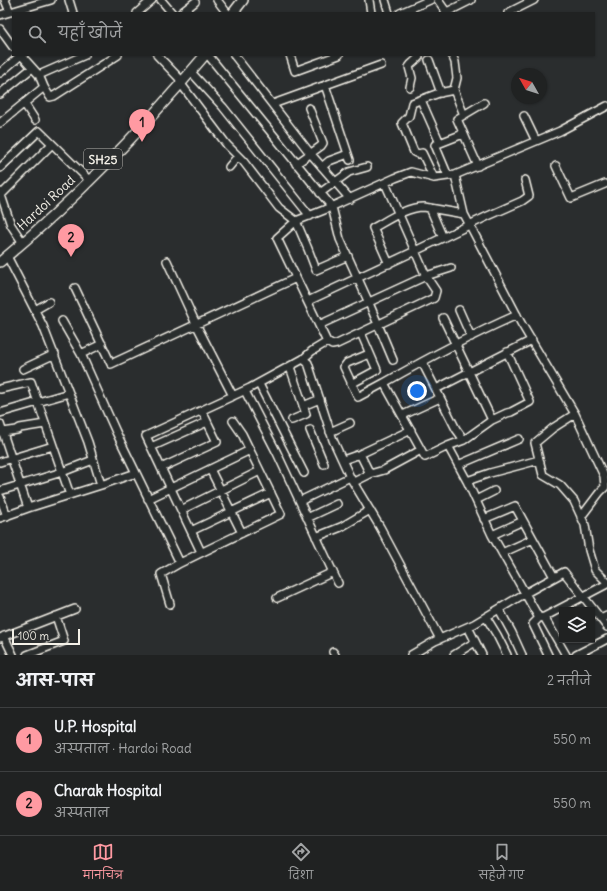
<!DOCTYPE html>
<html lang="hi">
<head>
<meta charset="utf-8">
<style>
  :root { --surface:#202222; --page:#2d2f2f; --text:#f1f3f6; --muted:#a2a4a5; --line:#3d3f40; --accent:#ff9aa2 }
  body { margin:0; font-family:Delius,"Playpen Sans Deva",sans-serif; background:var(--page); color:var(--text) }
  .controls { position:absolute; right:12px; bottom:12px; display:grid; overflow:hidden; border-radius:0px; box-shadow:0 1px 3px #0004 }
  .controls button { width:36px; height:36px; display:grid; place-items:center; padding:0; border:0; border-bottom:1px solid var(--line); background:var(--surface); color:var(--text); font:20px sans-serif }
  .compass { position:absolute; left:511px; top:68px; width:36px; height:36px; border-radius:50%; background:var(--surface); box-shadow:0 1px 3px #0004; rotate:309deg }
  .scale { position:absolute; left:12px; bottom:10px; width:68px; box-sizing:border-box; padding-left:4px; border:2px solid #f4f1e8; border-top:0; font-size:11px; line-height:14px; white-space:nowrap; color:#f4f1e8; -webkit-text-stroke:3px #2a2d2e; paint-order:stroke }
  .you { position:absolute; left:417px; top:391px; width:14px; height:14px; margin:-10px; border:3px solid #fff; border-radius:50%; background:#1a73e8; box-shadow:0 0 0 6px #1a73e833 }
  .badge { display:grid; place-items:center; width:26px; height:26px; border-radius:50%; background:var(--accent); color:#111; font-size:13px; font-weight:700 }
  .pin { position:absolute; translate:-50% -33px; filter:drop-shadow(0 1px 2px #0008) }
  .pin::after { content:''; position:absolute; top:21px; width:14px; height:12px; background:inherit; clip-path:polygon(0 0,100% 0,50% 100%) }
  .list { margin:0; padding:0; list-style:none }
  h2 { display:flex; justify-content:space-between; align-items:center; height:52px; margin:0; padding:0 16px; font-size:17px }
  h2 small { font-size:13px; font-weight:400; color:var(--muted) }
  .list li { display:grid; grid-template-columns:26px 1fr auto; gap:12px; align-items:center; box-sizing:border-box; height:64px; padding:0 16px; border-top:1px solid var(--line) }
  .list b { display:block; font-size:15px; white-space:nowrap }
  .list p { margin:0; font-size:13px; white-space:nowrap; color:var(--muted) }
  .list em { font-size:13px; font-style:normal; color:var(--muted) }
  .icon { flex:none; width:22px; height:22px; fill:none; stroke:currentColor; stroke-width:2; stroke-linecap:round; stroke-linejoin:round }
  .map { position:relative; flex:none; width:607px; height:655px; overflow:hidden }
  .search { position:absolute; background:var(--surface); box-shadow:0 1px 3px #0004; left:12px; right:12px; top:12px; height:44px; display:flex; align-items:center; gap:10px; box-sizing:border-box; padding:0 14px; border-radius:0px; color:var(--muted); font-size:15px }
  .sheet { height:180px; background:var(--surface) }
  nav { display:flex; justify-content:space-around; align-items:center; box-sizing:border-box; height:56px; border-top:1px solid var(--line); background:var(--surface); font-size:11px; color:var(--muted) }
  nav a { display:grid; justify-items:center; gap:2px }
  nav .on { color:var(--accent) }
  .map>svg:first-child { display:block }
  .lines { fill:none; stroke-linecap:round; stroke-linejoin:round }
  .minor-casing { stroke:#f4f1e8; stroke-width:10 }
  .major-casing { stroke:#f4f1e8; stroke-width:12 }
  .minor { stroke:#2a2d2e; stroke-width:7 }
  .major { stroke:#2a2d2e; stroke-width:9 }
  .labels { text-anchor:middle; dominant-baseline:central; stroke-width:3; stroke-linejoin:round; paint-order:stroke }
  .shield { fill:#2a2d2e; stroke:#b7b6b0; stroke-width:1 }
  .shield-label { font-size:12px; font-weight:bold; fill:#f4f1e8 }
  .street-label { font-size:13px; fill:#f4f1e8; stroke:#2a2d2e }
</style>
</head>
<body>
<div class="map">
<svg width="607" height="655" viewBox="0 0 607 655">
  <rect width="100%" height="100%" fill="#2a2d2e"/>
  <filter id="ink" filterUnits="userSpaceOnUse"><feTurbulence type="fractalNoise" baseFrequency=".025" numOctaves="2"/><feDisplacementMap in="SourceGraphic" scale="8" xChannelSelector="R" yChannelSelector="G"/><feConvolveMatrix kernelMatrix="1 2 1 2 8 2 1 2 1" color-interpolation-filters="sRGB"/></filter>
  <g filter="url(#ink)">
    <g class="lines">
      <g class="minor-casing">
        <path id="minor" d="M5,0L10,12
          M69,0L73,13
          M161,0L172,13
          M217,0L227,13
          M369,0L371,13
          M385,0L389,13
          M438,0L447,13
          M137,13L152,0
          M181,13L195,2
          M400,13L430,0
          M445,13L471,0
          M508,13L534,0
          M0,15L51,0
          M0,29L13,47
          M157,55L179,78L181,84L227,145L243,161L279,208L296,221L308,249L316,270L348,256
          M208,55L332,207L340,239L369,303L393,360
          M234,55L310,153L350,199
          M290,55L295,71L339,55
          M452,55L455,62L457,78L454,90L464,115
          M429,60L441,93
          M191,72L223,107L310,216
          M0,73L21,55
          M39,75L85,55
          M325,85L350,160
          M44,87L50,97L54,96L118,55
          M410,87L412,78L409,67C412,62 416,61 419,57L418,55
          M0,94L32,68
          M421,100L440,143L435,145L448,176
          M24,103L35,120
          M273,104L381,65
          M524,116L536,141
          M0,123L44,87L39,75L21,55
          M440,143L463,134
          M296,164L321,146L323,143L309,108
          M478,166L457,119L484,103
          M556,166L571,198L605,184
          M229,167L238,156
          M322,167L329,161L348,154
          M0,168L39,131L86,177
          M455,175L464,214L521,323L575,414L604,476L605,487L600,492L581,517
          M434,178L422,153L418,154L414,152L402,123L409,116L412,103L439,93L454,90
          M0,192L11,225L23,243
          M320,193L349,172L367,167
          M1,195L52,144
          M430,208L443,238
          M167,261L196,324L233,396
          M389,264L373,228C388,220 406,207 424,207L464,214
          M75,288L111,364L296,278
          M308,301L415,251L385,183
          M35,310L49,302
          M459,310L471,337
          M517,315C471,335 428,358 384,383L425,457L448,446L467,481L492,535L539,618
          M443,318L492,420
          M62,321L81,354L116,432L180,563
          M319,325L426,276L415,251L488,216L522,201L529,196L525,180
          M327,342L332,345L337,344L434,298L436,291L426,276L451,268
          M81,354L102,344
          M369,354L347,363L344,367L358,397L384,383
          M303,359L308,363L333,440L350,477L380,527L440,639
          M422,362L456,429L464,440
          M290,367L306,414L292,420
          M23,369L55,354
          M259,384L304,473
          M351,384L377,370L361,333
          M0,389L31,382L70,495
          M436,389L532,340
          M245,391L277,453L338,583
          M303,406L320,399
          M0,413L69,393
          M575,414L553,428L535,443L543,475L560,485L574,501L585,525L589,550L595,570L607,582
          M403,415L440,398
          M0,424L28,508L101,485L88,442L43,326L7,256
          M310,430L324,464
          M3,432L17,430L20,428L45,424
          M330,432L350,423
          M448,446L464,440L492,420L507,413L511,412L530,402L507,352
          M151,447L207,422
          M360,454L370,474
          M343,460L360,454L411,430
          M0,462L53,446
          M458,465L519,439
          M161,468L217,442L202,411
          M210,469L242,533
          M467,481L490,473L539,460
          M354,482L370,474L384,470L421,450
          M101,485L136,473
          M0,491L62,472L93,460
          M0,497L7,516
          M148,499L250,450
          M476,500L494,491
          M300,501L350,477
          M181,510L260,471
          M0,518L28,508
          M307,518L337,504
          M484,519L515,506L554,577
          M191,531L271,493
          M492,535L523,521
          M316,537L341,527L370,510
          M201,552L146,436L250,388L303,359L312,351L327,342L277,238L296,221L324,210L395,178L411,172L434,178L455,175L560,131L607,106
          M502,553L533,539
          M277,598L333,572
          M170,604L161,574L180,563L281,514L242,434L233,421
          M499,609L512,633L522,655
          M486,617L497,635L507,655
          M544,617L566,655
          M601,619L607,627
          M468,627L482,655
          M4,636L13,655
          M0,638L75,609
          M333,652L335,655
          M27,655L64,641L56,616
          M411,655L435,641L474,624L524,594L564,572L601,619L607,616
          M454,655L475,642
          M548,655L533,624L539,618L544,617L607,584
          M576,655L607,639"/>
      </g>
      <g class="major-casing">
        <path id="major" d="M233,13L243,0
          M0,262C75,200 143,129 205,55"/>
      </g>
      <use href="#minor" class="minor"/>
      <use href="#major" class="major"/>
    </g>
  </g>
  <g class="labels">
    <rect class="shield" x="84" y="149" width="38" height="20" rx="3"/>
    <g class="shield-label">
      <text x="103" y="159">SH25</text>
    </g>
    <g class="street-label">
      <text transform="translate(46 203) rotate(-43)">Hardoi Road</text>
    </g>
  </g>
</svg>
<div class="controls">
<button><svg class="icon" aria-label="layers" viewBox="0 0 24 24"><path d="M12 4l9 5-9 5-9-5zM3 14l9 5 9-5"/></svg></button>
</div>
<svg class="compass" viewBox="-18 -18 36 36"><path d="M0-13l5 13h-10z" fill="#e53935"/><path d="M0 13l5-13h-10z" fill="#a2a4a5"/></svg>
<div class="scale">100 m</div>
<div class="you"></div>
<div class="pin badge" style="left:142px;top:142px">1</div>
<div class="pin badge" style="left:71px;top:257px">2</div>
<div class="search"><svg class="icon" aria-label="search" viewBox="0 0 24 24"><circle cx="10" cy="10" r="6"/><path d="M15 15l6 6"/></svg>यहाँ खोजें</div>
</div>
<section class="sheet">
<h2>आस-पास<small>2 नतीजे</small></h2>
<ul class="list">
<li><span class="badge">1</span><div><b>U.P. Hospital</b><p>अस्पताल · Hardoi Road</p></div><em>550 m</em></li>
<li><span class="badge">2</span><div><b>Charak Hospital</b><p>अस्पताल</p></div><em>550 m</em></li>
</ul>
</section>
<nav>
<a class="on"><svg class="icon" aria-label="map" viewBox="0 0 24 24"><path d="M3 6l6-2 6 2 6-2v14l-6 2-6-2-6 2zM9 4v14M15 6v14"/></svg>मानचित्र</a>
<a><svg class="icon" aria-label="directions" viewBox="0 0 24 24"><path d="M12 3l9 9-9 9-9-9zM9 14v-3h6M13 9l2 2-2 2"/></svg>दिशा</a>
<a><svg class="icon" aria-label="saved" viewBox="0 0 24 24"><path d="M7 4h10v16l-5-4-5 4z"/></svg>सहेजे गए</a>
</nav>
</body>
</html>
